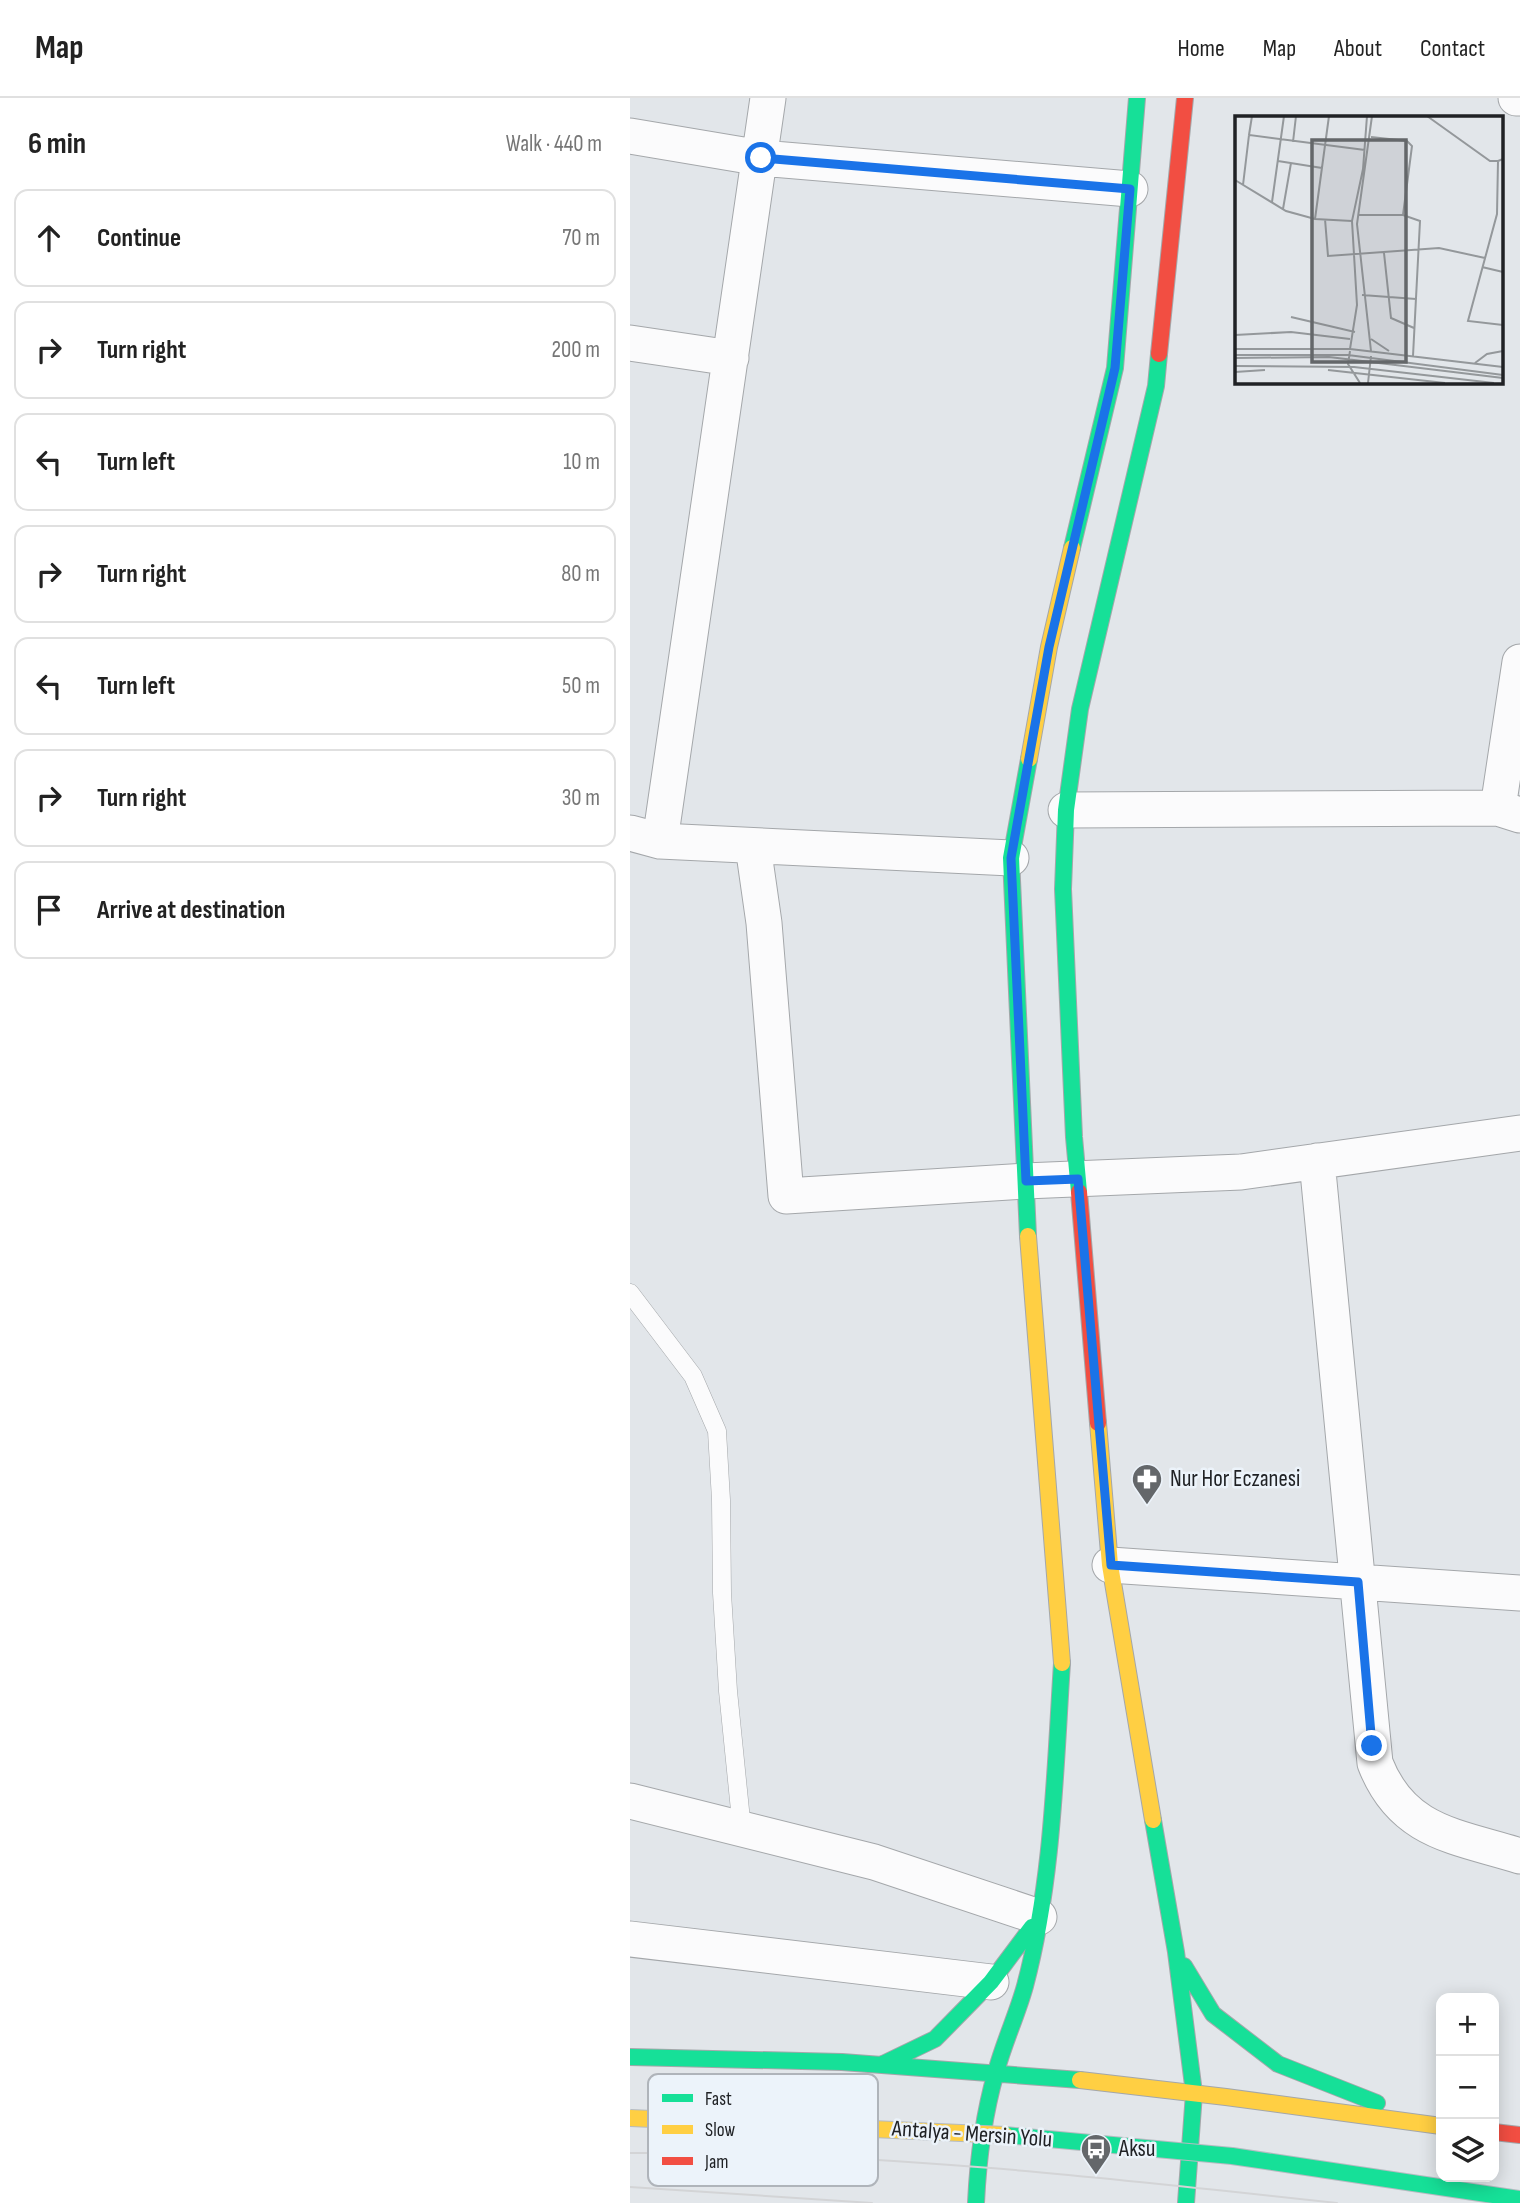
<!DOCTYPE html>
<html lang="en">
<head>
<meta charset="utf-8">
<style>
  :root { --surface:#fff; --page:#f6f6f6; --text:#222; --muted:#767676; --line:#e0e0e0 }
  body { margin:0; font-family:"Sofia Sans Condensed",sans-serif; background:var(--page); color:var(--text) }
  .controls { position:absolute; right:21px; bottom:21px; display:grid; overflow:hidden; border-radius:14px; box-shadow:0 4px 18px #0003 }
  .controls button { width:63px; height:63px; display:grid; place-items:center; padding:0; border:0; border-bottom:2px solid var(--line); background:var(--surface); color:var(--text); font:35px sans-serif }
  .stop { position:absolute; width:21px; height:21px; margin:-16px; border:5px solid #1a73e8; border-radius:50%; background:#fff }
  .stop.end { background:#1a73e8; border-color:#fff; box-shadow:0 2px 7px #0008 }
  .list { margin:0; padding:0; list-style:none }
  h2 { display:flex; justify-content:space-between; align-items:center; height:91px; margin:0; padding:0 28px; font-size:30px }
  h2 small { font-size:23px; font-weight:400; color:var(--muted) }
  .list li { display:grid; grid-template-columns:46px 1fr auto; gap:21px; align-items:center; box-sizing:border-box; height:98px; margin:0 14px 14px; padding:0 14px; border:2px solid var(--line); border-radius:14px }
  .list b { display:block; font-size:26px; white-space:nowrap }
  .list em { font-size:23px; font-style:normal; color:var(--muted) }
  .icon { flex:none; width:38px; height:38px; fill:none; stroke:currentColor; stroke-width:2; stroke-linecap:round; stroke-linejoin:round }
  .map { position:relative; flex:none; width:890px; height:2105px; overflow:hidden }
  header { display:flex; align-items:center; gap:42px; box-sizing:border-box; height:98px; padding:0 35px; background:var(--surface); border-bottom:2px solid var(--line) }
  header strong { font-size:33px }
  nav { display:flex; gap:38px; margin-inline-start:auto; font-size:24px }
  main { display:flex }
  aside { flex:1; background:var(--surface) }
  .map>svg:first-child { display:block }
  .lines { fill:none; stroke-linecap:round; stroke-linejoin:round }
  .lane-casing { stroke:#a4a7aa; stroke-width:19 }
  .street-casing { stroke:#a4a7aa; stroke-width:37 }
  .fast-casing { stroke:#a4a7aa; stroke-width:18 }
  .slow-casing { stroke:#a4a7aa; stroke-width:18 }
  .jam-casing { stroke:#a4a7aa; stroke-width:18 }
  .lane { stroke:#fbfbfc; stroke-width:18 }
  .street { stroke:#fbfbfc; stroke-width:35 }
  .fast { stroke:#16e098; stroke-width:16 }
  .slow { stroke:#ffcf43; stroke-width:16 }
  .jam { stroke:#f24e42; stroke-width:16 }
  .tram { stroke:#d3d4d6; stroke-width:2 }
  .fast-bridge-casing { stroke:#b5bbc1; stroke-width:18; stroke-linecap:butt }
  .slow-bridge-casing { stroke:#b5bbc1; stroke-width:18; stroke-linecap:butt }
  .fast-bridge { stroke:#16e098; stroke-width:16 }
  .slow-bridge { stroke:#ffcf43; stroke-width:16 }
  .route { stroke:#1a73e8; stroke-width:9 }
  .labels { text-anchor:middle; dominant-baseline:central; stroke-width:5; stroke-linejoin:round; paint-order:stroke }
  .poi-label { font-size:23px; fill:#202225; stroke:#ecf3fa; text-anchor:start }
  .street-label { font-size:23px; fill:#202225; stroke:#ecf3fa }
  .inset-road { fill:none; stroke:#94989b; stroke-width:2 }
  .view { fill:#64676a; fill-opacity:0.15; stroke:#64676a; stroke-width:3.5 }
  .inset-edge { fill:none; stroke:#202225; stroke-width:3.5 }
  .key { fill:#ecf3fa; stroke:#afb4ba; stroke-width:2 }
  .key-label { font-size:19px; fill:#202225 }
</style>
</head>
<body>
<header>
<strong>Map</strong>
<nav><a>Home</a><a>Map</a><a>About</a><a>Contact</a></nav>
</header>
<main>
<aside>
<h2>6 min<small>Walk · 440 m</small></h2>
<ul class="list">
<li><svg class="icon" aria-label="ahead" viewBox="0 0 24 24"><path d="M12 20V5M6 11l6-6 6 6"/></svg><div><b>Continue</b></div><em>70 m</em></li>
<li><svg class="icon" aria-label="right" viewBox="0 0 24 24"><path d="M7 20v-9h11M14 6l5 5-5 5"/></svg><div><b>Turn right</b></div><em>200 m</em></li>
<li><svg class="icon" aria-label="left" viewBox="0 0 24 24"><path d="M17 20v-9H6M10 6l-5 5 5 5"/></svg><div><b>Turn left</b></div><em>10 m</em></li>
<li><svg class="icon" aria-label="right" viewBox="0 0 24 24"><path d="M7 20v-9h11M14 6l5 5-5 5"/></svg><div><b>Turn right</b></div><em>80 m</em></li>
<li><svg class="icon" aria-label="left" viewBox="0 0 24 24"><path d="M17 20v-9H6M10 6l-5 5 5 5"/></svg><div><b>Turn left</b></div><em>50 m</em></li>
<li><svg class="icon" aria-label="right" viewBox="0 0 24 24"><path d="M7 20v-9h11M14 6l5 5-5 5"/></svg><div><b>Turn right</b></div><em>30 m</em></li>
<li><svg class="icon" aria-label="arrive" viewBox="0 0 24 24"><path d="M6 21V4h12l-3 4 3 4H6"/></svg><div><b>Arrive at destination</b></div></li>
</ul>
</aside>
<div class="map">
<svg width="890" height="2105" viewBox="0 0 890 2105">
  <rect width="100%" height="100%" fill="#e2e6ea"/>
  <g class="lines">
    <g class="lane-casing">
      <path id="lane" d="M0,1195L63,1278L87,1333L91,1402L92,1495L98,1593L112,1732"/>
    </g>
    <g class="street-casing">
      <path id="street" d="M886,0H890
        M0,38L131,60L500,91
        M0,245L101,260
        M868,710L890,564
        M436,712L868,710L890,717
        M0,735L30,743L381,760
        M30,743L138,0
        M123,748L134,825L156,1098L395,1083L611,1074L890,1035
        M687,1063L745,1665C772,1735 826,1738 890,1758
        M480,1467L890,1495
        M0,1703L244,1764L409,1819
        M0,1841L361,1884"/>
    </g>
    <g class="fast-casing">
      <path id="fast" d="M442,450L485,270L507,0
        M449,1094L444,1039L433,791L436,712L450,611L526,288L529,256
        M398,1138L381,760L399,661
        M523,1722L546,1854L564,1995L556,2105
        M554,1868L583,1916L648,1966L747,2005
        M0,1959L212,1964L450,1982
        M253,1966L305,1941L361,1884L402,1829
        M346,2105C348,2061 354,2016 366,1974C374,1944 387,1917 395,1888C423,1783 425,1672 432,1565"/>
    </g>
    <g class="slow-casing">
      <path id="slow" d="M399,661L419,549L442,450
        M398,1138L432,1565
        M468,1325L480,1467L523,1722
        M450,1982L596,1999L811,2028"/>
    </g>
    <g class="jam-casing">
      <path id="jam" d="M529,256L555,0
        M449,1094L468,1325
        M864,2034L890,2037"/>
    </g>
    <use href="#lane" class="lane"/>
    <use href="#street" class="street"/>
    <use href="#fast" class="fast"/>
    <use href="#slow" class="slow"/>
    <use href="#jam" class="jam"/>
    <path class="tram" d="M0,2055C237,2053 472,2079 707,2105
      M0,2089L242,2105"/>
    <g class="fast-bridge-casing">
      <path id="fast-bridge" d="M375,2037L602,2058L890,2101"/>
    </g>
    <g class="slow-bridge-casing">
      <path id="slow-bridge" d="M0,2020L375,2037"/>
    </g>
    <use href="#fast-bridge" class="fast-bridge"/>
    <use href="#slow-bridge" class="slow-bridge"/>
  </g>
  <g class="lines">
    <path class="route" d="M131,60L500,91L485,270L419,549L381,760L396,1083L448,1081L481,1467L728,1484L742,1648"/>
  </g>
  <defs>
    <g id="pharmacy-pin" transform="scale(1.575)"><path d="M0 17L-7.5 6A9.5 9.5 0 1 1 7.5 6Z" fill="#64676a" stroke="#ecf3fa"/><path d="M-2-6h4v4h4v4h-4v4h-4v-4h-4v-4h4Z" fill="#fff"/></g>
    <g id="bus-pin" transform="scale(1.575)"><path d="M0 17L-7.5 6A9.5 9.5 0 1 1 7.5 6Z" fill="#64676a" stroke="#ecf3fa"/><path d="M-5-6H5V4H4V6H2V4H-2V6H-4V4H-5ZM-3.5-4V0h7V-4ZM-3.5 1.2v1.5H-2V1.2ZM2 1.2v1.5H3.5V1.2Z" fill="#fff"/></g>
  </defs>
  <g fill-rule="evenodd">
    <use href="#pharmacy-pin" x="517" y="1381"/>
    <use href="#bus-pin" x="466" y="2051"/>
  </g>
  <g class="labels">
    <g class="poi-label">
      <text x="540" y="1381">Nur Hor Eczanesi</text>
      <text x="489" y="2051">Aksu</text>
    </g>
    <g class="street-label">
      <text transform="translate(342 2036) rotate(4)">Antalya - Mersin Yolu</text>
    </g>
  </g>
  <g transform="translate(605 18)">
    <rect width="268" height="268" fill="#e2e6ea"/>
    <path class="inset-road" d="M17,0L14,19L130,34M192,0L255,45H263M136,21L172,25L177,30L168,99M58,26L61,0M268,43L263,45L262,98L233,205L268,209M43,45L87,52M0,64L51,95L80,103L117,105M8,69L14,19M37,86L49,0M48,93L56,47M123,99H168L185,105L178,240M80,103L94,0M90,103L93,140L204,132L250,142M149,137L156,202L179,212M247,151L268,156M127,179L181,183M56,201L120,216M0,219L56,216L115,223M136,223L154,235M0,233H115L268,251M115,233L122,189L117,105L128,53L132,0M115,235L113,248L125,267M136,235L122,108L137,0M0,239H113L268,259M0,242L94,241L268,262M240,247L252,238L268,235M0,250L119,251L259,267M93,254L210,267M0,256L30,254M133,267L136,240"/>
    <path class="view" d="M77,24H171V246H77Z"/>
    <rect width="268" height="268" class="inset-edge"/>
  </g>
  <rect x="18" y="1976" width="230" height="112" rx="10" class="key"/>
  <rect x="32" y="1996" width="31" height="8" fill="#16e098"/>
  <rect x="32" y="2027" width="31" height="9" fill="#ffcf43"/>
  <rect x="32" y="2059" width="31" height="8" fill="#f24e42"/>
  <g class="key-label">
    <text x="75" y="2007">Fast</text>
    <text x="75" y="2038">Slow</text>
    <text x="75" y="2070">Jam</text>
  </g>
</svg>
<div class="controls">
<button>+</button>
<button>−</button>
<button><svg class="icon" aria-label="layers" viewBox="0 0 24 24"><path d="M12 4l9 5-9 5-9-5zM3 14l9 5 9-5"/></svg></button>
</div>
<div class="stop" style="left:131px;top:60px"></div>
<div class="stop end" style="left:742px;top:1648px"></div>
</div>
</main>
</body>
</html>
